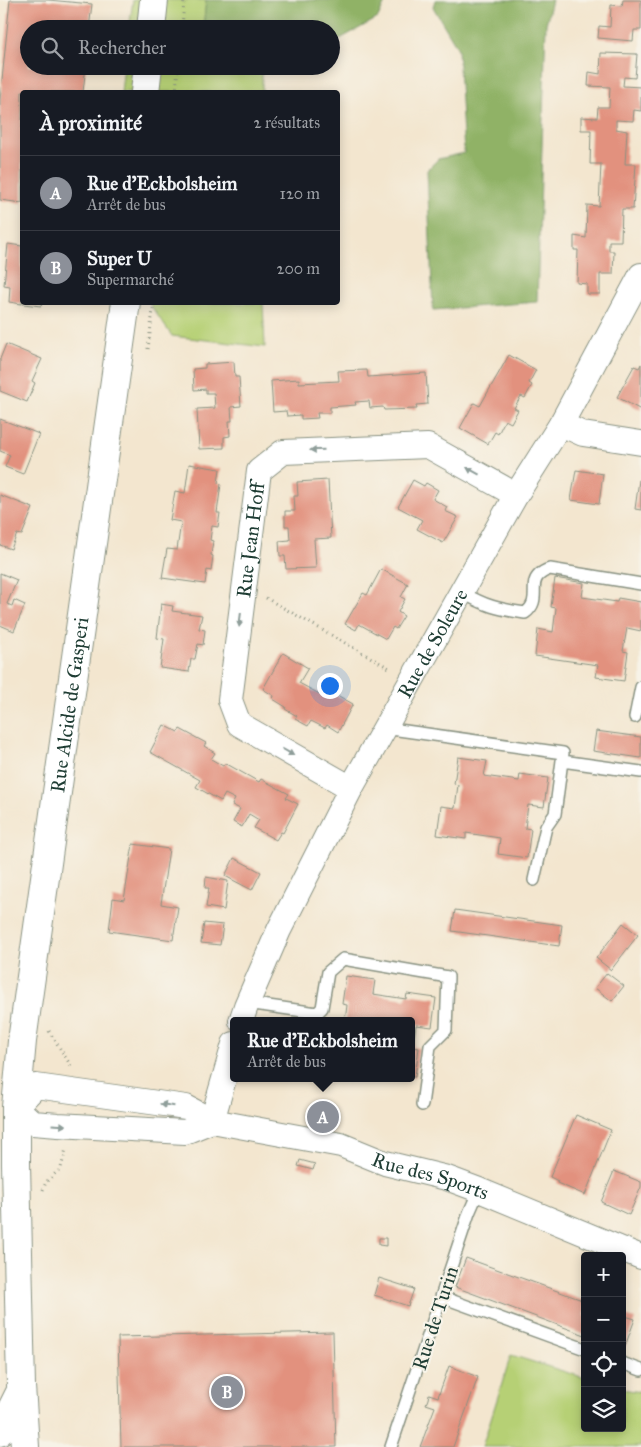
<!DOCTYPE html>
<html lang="fr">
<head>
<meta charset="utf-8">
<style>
  :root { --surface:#171b24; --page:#20242c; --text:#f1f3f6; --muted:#9ea1a6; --line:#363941; --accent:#8c9099 }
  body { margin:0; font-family:"IM FELL Great Primer",serif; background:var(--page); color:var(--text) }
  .controls { position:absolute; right:15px; bottom:15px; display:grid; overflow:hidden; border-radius:5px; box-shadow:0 2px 12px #0003 }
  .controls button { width:45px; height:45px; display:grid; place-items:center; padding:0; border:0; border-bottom:1px solid var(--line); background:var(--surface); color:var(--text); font:25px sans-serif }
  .you { position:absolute; left:329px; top:685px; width:18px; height:18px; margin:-12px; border:4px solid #fff; border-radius:50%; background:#1a73e8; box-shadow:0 0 0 8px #1a73e833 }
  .badge { display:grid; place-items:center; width:32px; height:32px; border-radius:50%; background:var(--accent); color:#fff; font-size:16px; font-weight:700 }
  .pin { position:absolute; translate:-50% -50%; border:2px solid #fff; box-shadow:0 1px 5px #0006 }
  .popup { position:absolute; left:230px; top:1017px; width:185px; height:65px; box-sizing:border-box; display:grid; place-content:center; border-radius:5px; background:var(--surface); filter:drop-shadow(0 1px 4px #0005); font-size:16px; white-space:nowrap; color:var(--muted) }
  .popup b { font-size:19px; color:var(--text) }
  .popup::after { content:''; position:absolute; left:50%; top:100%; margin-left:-10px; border:10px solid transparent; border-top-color:var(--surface) }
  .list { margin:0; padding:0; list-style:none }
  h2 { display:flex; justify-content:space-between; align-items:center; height:65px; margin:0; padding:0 20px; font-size:21px }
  h2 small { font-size:16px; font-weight:400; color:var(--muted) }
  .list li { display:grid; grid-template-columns:32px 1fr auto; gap:15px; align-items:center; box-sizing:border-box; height:75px; padding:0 20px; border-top:1px solid var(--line) }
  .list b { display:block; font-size:19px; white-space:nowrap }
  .list p { margin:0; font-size:16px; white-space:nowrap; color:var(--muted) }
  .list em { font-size:16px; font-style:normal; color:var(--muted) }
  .icon { flex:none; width:28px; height:28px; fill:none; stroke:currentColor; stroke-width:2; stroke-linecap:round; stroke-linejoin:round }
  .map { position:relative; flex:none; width:641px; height:1447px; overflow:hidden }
  .search { position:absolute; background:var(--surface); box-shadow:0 2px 12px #0003; left:20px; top:20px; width:320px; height:55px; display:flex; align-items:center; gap:12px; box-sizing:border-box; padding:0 18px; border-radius:28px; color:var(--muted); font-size:19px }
  .panel { position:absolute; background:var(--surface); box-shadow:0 2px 12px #0003; left:20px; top:90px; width:320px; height:215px; border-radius:5px }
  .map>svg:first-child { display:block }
  .green { fill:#b6d075; stroke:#6a8654 }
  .forest { fill:#90b266; stroke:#58784d }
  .building { fill:#e2917e }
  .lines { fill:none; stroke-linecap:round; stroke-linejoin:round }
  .service-casing { stroke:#899282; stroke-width:14 }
  .minor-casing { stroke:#899282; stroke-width:26 }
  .secondary-casing { stroke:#899282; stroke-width:30 }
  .path { stroke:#899282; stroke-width:3; stroke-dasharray:1 4; stroke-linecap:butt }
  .service { stroke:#fff; stroke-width:11 }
  .minor { stroke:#fff; stroke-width:24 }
  .secondary { stroke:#fff; stroke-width:28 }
  .oneway { fill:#8f9e9a }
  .labels { text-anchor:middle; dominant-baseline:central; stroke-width:4.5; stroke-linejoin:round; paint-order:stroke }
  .street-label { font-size:20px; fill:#1f3d34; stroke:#f7f3e8 }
</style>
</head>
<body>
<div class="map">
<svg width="641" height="1447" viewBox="0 0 641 1447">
  <rect width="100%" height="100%" fill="#f7f3e8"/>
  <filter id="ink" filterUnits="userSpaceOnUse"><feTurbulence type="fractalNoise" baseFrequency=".02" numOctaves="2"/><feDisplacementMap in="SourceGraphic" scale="10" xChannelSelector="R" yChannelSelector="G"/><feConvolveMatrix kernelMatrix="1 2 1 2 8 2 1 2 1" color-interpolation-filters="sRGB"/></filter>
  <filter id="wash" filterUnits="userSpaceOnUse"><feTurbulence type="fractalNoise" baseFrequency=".0096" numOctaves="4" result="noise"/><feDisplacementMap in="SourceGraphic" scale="20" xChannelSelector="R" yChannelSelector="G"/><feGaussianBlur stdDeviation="1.12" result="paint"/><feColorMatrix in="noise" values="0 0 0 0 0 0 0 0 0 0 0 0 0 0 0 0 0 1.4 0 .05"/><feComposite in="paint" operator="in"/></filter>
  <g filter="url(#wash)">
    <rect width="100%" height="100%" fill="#f3e6cf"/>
    <path class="green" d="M133,0H206L203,29H129Z
      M124,66H262V92H121Z
      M149,303H263L265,347L172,336Z
      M511,1355L585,1378V1428H622V1389L641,1392V1447H482Z"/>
    <path class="forest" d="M206,0H386L378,18L338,40H331V29H203Z
      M435,0H552L546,24L537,302L433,310L427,170L438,159L464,153L458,49L433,7Z"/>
    <g id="blocks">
      <path class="building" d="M10,0H48L92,4L89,29H29V66H86L83,92H22V203L0,200V100Z
        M623,0H641V30H634L633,41L598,38L599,26L610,27L611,5L622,6Z
        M601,53L637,54L635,78L624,77L623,86L641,87V111L634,110L633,121L616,120V129L627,131L625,164H636L633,209H622L621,241H609V251H614L613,274H600V294H587V284L577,283L578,250H574V236L586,238L587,205L599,206L601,164H590L591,130H581V117L597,118L598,107H609L610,87L588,86L589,72L600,74Z
        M8,244L22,246V304L9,302L10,286L4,285Z
        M23,302H42L41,306L23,304Z
        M6,344L42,359L32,381L35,383L27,402L0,391V359Z
        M509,355L536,370L529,383L532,385L525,398L521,396L514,408L518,410L511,423L505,420L498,434L495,432L488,444L460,428L474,403L480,406Z
        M234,362L235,377H239L241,406L231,407L232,421H229L230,436L224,437V448L199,449L197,409L215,408L214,393H206V389L194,390L193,369L205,368V364Z
        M641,364V410L617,397L634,366L639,368Z
        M367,370L368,377L426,373L428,404L416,405L417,409L384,410L383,407L370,408L369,401L355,402L356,405L330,407V413H317L318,418L301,419V415L287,416L286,411L273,412L271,381L299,379V383L339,381L338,371Z
        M0,419L39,434L23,474L5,467L10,455L0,451Z
        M189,464L220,469L218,483L221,484L217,513H220L218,527L212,526L210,540L213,541L211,555L213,556L211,571L207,570L205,584L162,578L167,549L177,550L181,522L170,520L175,491L185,493Z
        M576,470L603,474L599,504L571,500Z
        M328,480L331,538L314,539L316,568L286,569L285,556H280L279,541L290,540L289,526H285V511H295L294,496H298L297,482Z
        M413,480L424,486L426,483L438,490L433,499L447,507L445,511L458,517L443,543L417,529L422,520L398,507Z
        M639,480L641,481V510L635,509Z
        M0,495L33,508L22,535L17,534L11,549L0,545Z
        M381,569L408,584L401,597L405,599L398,612L404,616L396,629L393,627L386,639L359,624L356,630L345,624L363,593L367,595Z
        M0,573L17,580L7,604L12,606L14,600L25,605L14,631L0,625Z
        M555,578L584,583L582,597L617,602L618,598L641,602V631L627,628L623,651L628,652L624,681L596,677L598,665L535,656L538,629L553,632L556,608L551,607Z
        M161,604L173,606L172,611L202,615L199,629L205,630L203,645L198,644L195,659H191L189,672L160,668L164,639L157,638Z
        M283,653L308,668L299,683L325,697L328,690L353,704L338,732L327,725L325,728L311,721L308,726L295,719L297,716L285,709L286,707L273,699L274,696L263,689Z
        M164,725L178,732L180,729L206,743L204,746L215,753L211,759L223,766L225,763L259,782L261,779L289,794L286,798L298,804L283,833L281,832L276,840L254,828L259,820L249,814L242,827L233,822L240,809L232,805L235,799L225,794L221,801L196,787L200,780L150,752Z
        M596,731L641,737V758L593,751Z
        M458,757L487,761L484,776L519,781L520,774L548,778L544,807L528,805L525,828L531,829L527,858L498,854L500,838L466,833V839L437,835L441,806L455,808L458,785L454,784Z
        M133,844L169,849L161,904L178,907L173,940L109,931L113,898L124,900Z
        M234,858L261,872L252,890L225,876Z
        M206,877L228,881L224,910L206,907L209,888H205Z
        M455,910L562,925L559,946L452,931Z
        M204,923L223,925L220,945L201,943Z
        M623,923L638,935L611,970L596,958Z
        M607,973L624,986L612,1001L595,988Z
        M346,976L375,980L373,994L406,999L407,994L436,998L432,1027L416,1025L413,1047L419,1048L415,1077H412V1021H345L347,1005L342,1004Z
        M576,1115L611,1130L585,1195L557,1183L558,1181L550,1177Z
        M300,1160L315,1164L313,1170L298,1166Z
        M614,1171L641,1182V1187L629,1215L601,1202Z
        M379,1238H386V1246L379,1245Z
        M466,1258L585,1301V1335L455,1287Z
        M379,1278L414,1289L408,1306L374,1295Z
        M622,1315L635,1319L624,1349L622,1348Z
        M333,1332L336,1447H121L118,1337Z
        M449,1366L478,1377L453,1447H420L435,1407L426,1404L428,1399L429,1394L438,1397Z"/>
    </g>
  </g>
  <g filter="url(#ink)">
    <use href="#blocks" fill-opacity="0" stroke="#899282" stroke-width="1"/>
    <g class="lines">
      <g class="service-casing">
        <path id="service" d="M461,592C486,606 497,609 525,613C542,601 528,585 539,575C542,572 547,570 550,569L641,584
          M635,717L641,687
          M384,728L563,753L555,814L546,827L534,880
          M562,761L641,772
          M247,1003L317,1013L322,1008L328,972L343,959L448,977L446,1030L430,1046L422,1105
          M442,1297L585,1349
          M622,1363L641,1370
          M391,1447L469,1213L479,1190"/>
      </g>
      <g class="minor-casing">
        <g id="minor">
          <path d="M561,424L583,434L641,443"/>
          <path id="s1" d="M351,788L239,724L230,700L259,471L283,452L428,446L516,495"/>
          <path id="s2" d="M241,1021L246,1006L279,930L351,788L516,495L561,424L641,275"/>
          <path id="s3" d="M16,1107L36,1086L186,1107L212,1121L341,1145L385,1163L447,1178L479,1190L641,1257"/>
          <path d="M16,1107L33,1123L58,1125L185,1132L212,1121"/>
          <path d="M212,1121L234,1044"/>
          <path d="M0,1434L8,1412L21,1386"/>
        </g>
      </g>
      <g class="secondary-casing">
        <g id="secondary">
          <path d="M151,29L154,0"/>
          <path d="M145,92L148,66"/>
          <path id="s4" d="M25,1447L21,1386L16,1164V1107L22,1041L126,302"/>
        </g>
      </g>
      <path class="path" d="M182,29L184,0
        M176,92L178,66
        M148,349L154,302
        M266,598L391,669
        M49,1031L71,1066
        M43,1190L46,1182L61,1168L66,1149"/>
      <use href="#service" class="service"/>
      <use href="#minor" class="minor"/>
      <use href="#secondary" class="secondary"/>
    </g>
    <defs><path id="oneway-solid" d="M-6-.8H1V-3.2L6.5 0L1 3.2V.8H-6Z" transform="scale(1.25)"/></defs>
    <g class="oneway">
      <use href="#oneway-solid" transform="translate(317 450) rotate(178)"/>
      <use href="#oneway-solid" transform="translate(473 471) rotate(-151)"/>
      <use href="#oneway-solid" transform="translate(240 620) rotate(97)"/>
      <use href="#oneway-solid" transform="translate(288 752) rotate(30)"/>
      <use href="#oneway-solid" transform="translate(167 1105) rotate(-171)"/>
      <use href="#oneway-solid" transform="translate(59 1125) rotate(4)"/>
    </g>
  </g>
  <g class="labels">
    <g class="street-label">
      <text stroke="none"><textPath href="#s1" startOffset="316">Rue Jean Hoff</textPath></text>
      <text stroke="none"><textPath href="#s2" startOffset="424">Rue de Soleure</textPath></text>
      <text stroke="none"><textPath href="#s4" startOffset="746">Rue Alcide de Gasperi</textPath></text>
      <text stroke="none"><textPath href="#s3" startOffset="436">Rue des Sports</textPath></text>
      <text transform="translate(435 1318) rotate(-72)">Rue de Turin</text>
    </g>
  </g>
</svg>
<div class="controls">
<button>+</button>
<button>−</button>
<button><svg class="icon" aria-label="locate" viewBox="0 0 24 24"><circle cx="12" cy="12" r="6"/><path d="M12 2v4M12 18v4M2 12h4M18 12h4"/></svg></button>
<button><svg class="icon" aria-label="layers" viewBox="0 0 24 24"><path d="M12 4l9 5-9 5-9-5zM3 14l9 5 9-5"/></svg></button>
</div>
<div class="you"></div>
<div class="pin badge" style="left:323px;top:1117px">A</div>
<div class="popup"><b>Rue d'Eckbolsheim</b>Arrêt de bus</div>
<div class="pin badge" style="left:227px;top:1392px">B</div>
<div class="search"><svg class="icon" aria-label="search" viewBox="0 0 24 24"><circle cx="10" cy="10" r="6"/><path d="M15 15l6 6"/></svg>Rechercher</div>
<section class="panel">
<h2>À proximité<small>2 résultats</small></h2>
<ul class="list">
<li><span class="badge">A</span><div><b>Rue d'Eckbolsheim</b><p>Arrêt de bus</p></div><em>120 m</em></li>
<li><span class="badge">B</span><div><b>Super U</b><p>Supermarché</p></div><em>200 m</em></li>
</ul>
</section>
</div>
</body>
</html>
